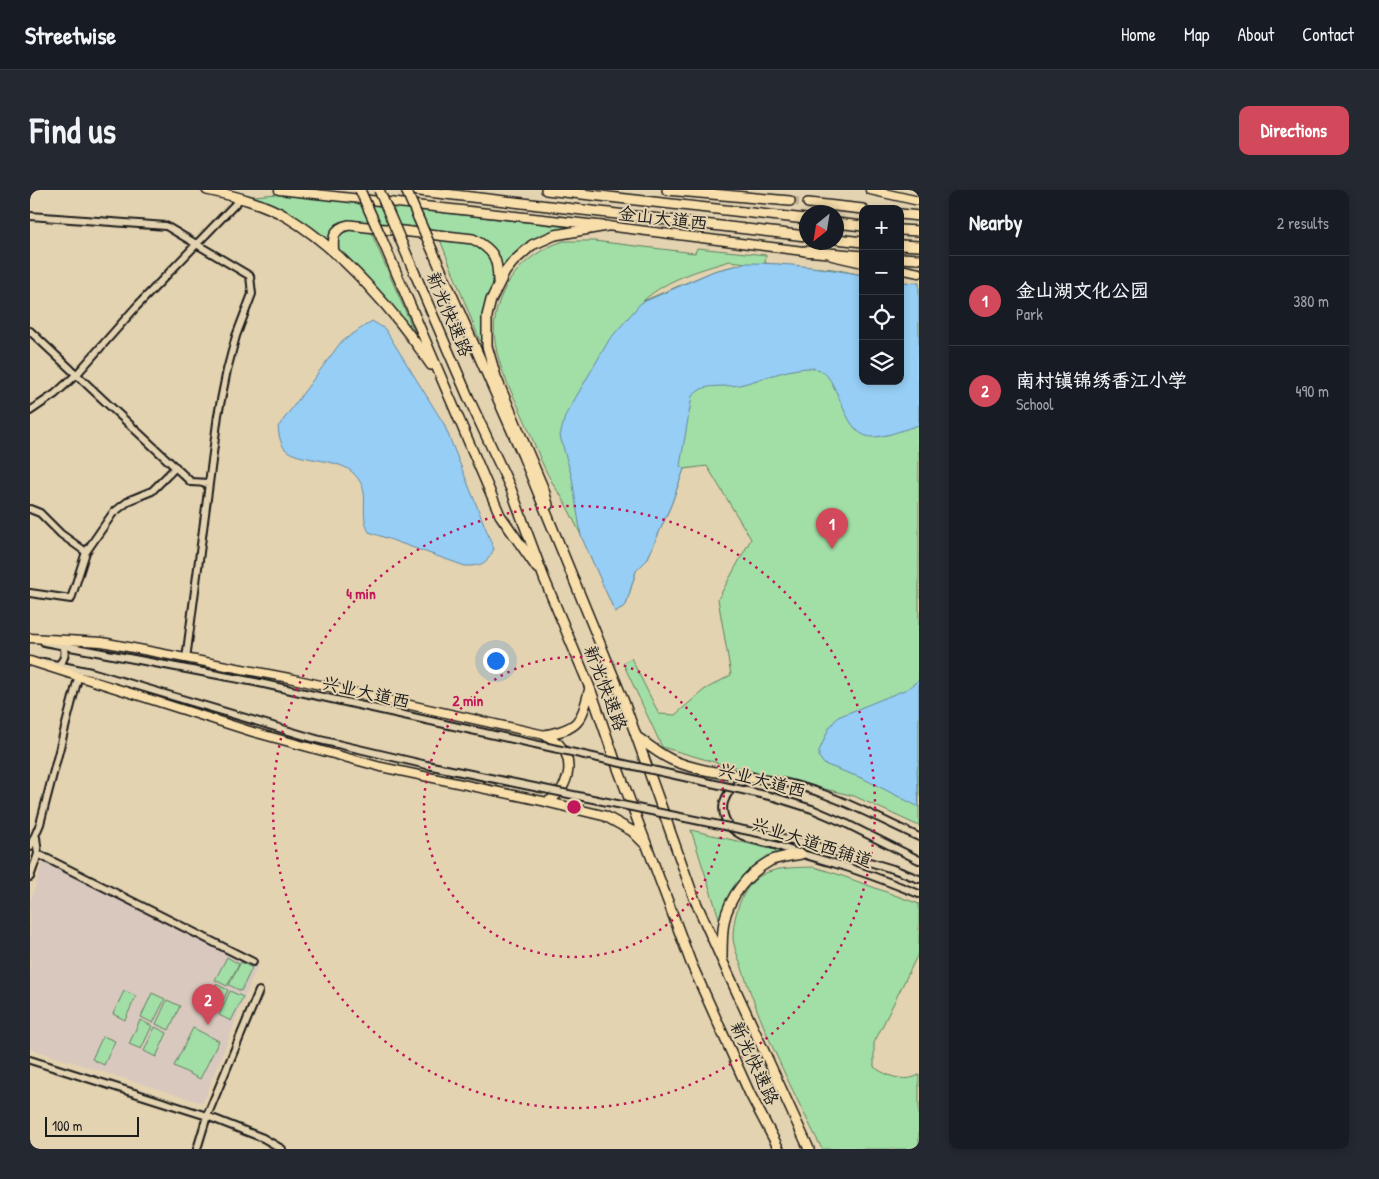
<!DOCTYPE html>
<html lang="en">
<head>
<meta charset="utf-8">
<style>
  :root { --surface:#171b24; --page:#242831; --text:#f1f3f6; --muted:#9ea1a6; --line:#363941; --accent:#d1495b }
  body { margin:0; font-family:"Patrick Hand","LXGW WenKai TC",sans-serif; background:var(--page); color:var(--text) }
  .controls { position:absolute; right:15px; top:15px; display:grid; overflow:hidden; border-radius:10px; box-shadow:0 2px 8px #0003 }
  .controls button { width:45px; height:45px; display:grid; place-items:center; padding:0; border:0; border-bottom:1px solid var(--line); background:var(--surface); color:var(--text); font:25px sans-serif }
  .compass { position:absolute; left:769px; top:15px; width:45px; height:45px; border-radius:50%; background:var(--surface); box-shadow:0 2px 8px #0003; rotate:210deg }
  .scale { position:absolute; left:15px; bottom:12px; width:94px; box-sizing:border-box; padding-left:5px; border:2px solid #1c1c1c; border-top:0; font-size:14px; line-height:18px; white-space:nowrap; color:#1c1c1c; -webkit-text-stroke:4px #e4d3b0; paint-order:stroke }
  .you { position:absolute; left:465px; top:470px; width:18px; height:18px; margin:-12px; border:4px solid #fff; border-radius:50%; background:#1a73e8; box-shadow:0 0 0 8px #1a73e833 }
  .badge { display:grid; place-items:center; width:32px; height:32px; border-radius:50%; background:var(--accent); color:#fff; font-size:16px; font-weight:700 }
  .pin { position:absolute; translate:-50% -41px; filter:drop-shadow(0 1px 2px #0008) }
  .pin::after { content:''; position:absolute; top:26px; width:18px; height:15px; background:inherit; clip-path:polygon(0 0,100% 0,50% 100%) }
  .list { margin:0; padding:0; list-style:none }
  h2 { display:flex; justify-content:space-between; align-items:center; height:65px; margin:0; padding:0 20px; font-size:21px }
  h2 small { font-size:16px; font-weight:400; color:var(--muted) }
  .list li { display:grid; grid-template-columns:32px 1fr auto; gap:15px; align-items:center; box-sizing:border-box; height:90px; padding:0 20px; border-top:1px solid var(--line) }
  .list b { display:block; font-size:19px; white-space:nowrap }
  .list p { margin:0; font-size:16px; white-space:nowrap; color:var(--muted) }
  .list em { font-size:16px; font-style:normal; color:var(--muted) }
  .icon { flex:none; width:28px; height:28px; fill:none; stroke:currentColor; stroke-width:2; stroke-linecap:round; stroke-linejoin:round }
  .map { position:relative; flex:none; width:889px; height:959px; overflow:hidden; border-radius:10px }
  header { display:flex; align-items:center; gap:30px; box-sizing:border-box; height:70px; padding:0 25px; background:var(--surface); border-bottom:1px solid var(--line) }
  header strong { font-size:24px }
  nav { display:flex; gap:28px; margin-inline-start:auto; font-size:18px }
  .intro { display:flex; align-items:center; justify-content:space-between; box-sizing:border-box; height:120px; padding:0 30px }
  h1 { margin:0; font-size:35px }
  .button { padding:12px 22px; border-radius:10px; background:var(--accent); color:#fff; font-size:18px; font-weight:700 }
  main { display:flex; gap:30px; padding:0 30px }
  aside { flex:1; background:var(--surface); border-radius:10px; box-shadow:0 2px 8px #0003 }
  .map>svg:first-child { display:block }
  .built { fill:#d9c8be }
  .green { fill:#a2dfa6; stroke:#5f7e61; fill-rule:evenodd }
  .water { fill:#96cef5; stroke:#65879e }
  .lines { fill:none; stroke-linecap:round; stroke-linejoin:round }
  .highway-tunnel { stroke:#bcae92; stroke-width:9; stroke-dasharray:9 4.5; stroke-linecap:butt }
  .minor-casing { stroke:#1c1c1c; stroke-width:10 }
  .major-casing { stroke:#1c1c1c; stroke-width:11 }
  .highway-casing { stroke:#1c1c1c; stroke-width:12 }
  .minor { stroke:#e4d3b0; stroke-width:6 }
  .major { stroke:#f8deab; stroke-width:8 }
  .highway { stroke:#f8deab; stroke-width:9 }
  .minor-bridge-casing { stroke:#1c1c1c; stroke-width:10; stroke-linecap:butt }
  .highway-bridge-casing { stroke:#1c1c1c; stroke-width:12; stroke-linecap:butt }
  .minor-bridge { stroke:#e4d3b0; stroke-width:6 }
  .highway-bridge { stroke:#f8deab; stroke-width:9 }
  .ring { fill:none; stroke:#c2185b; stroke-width:2.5; stroke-dasharray:2.5 5 }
  .labels { text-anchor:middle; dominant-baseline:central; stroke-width:4; stroke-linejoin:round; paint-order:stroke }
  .street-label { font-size:18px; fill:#1c1c1c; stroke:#e4d3b0 }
  .centre { fill:#c2185b; stroke:#e4d3b0; stroke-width:2.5 }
  .ring-label { font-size:15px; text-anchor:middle; font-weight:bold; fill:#c2185b; stroke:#e4d3b0; stroke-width:4; stroke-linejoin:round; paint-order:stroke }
</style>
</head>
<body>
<header>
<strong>Streetwise</strong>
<nav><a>Home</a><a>Map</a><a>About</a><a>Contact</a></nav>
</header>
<div class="intro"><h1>Find us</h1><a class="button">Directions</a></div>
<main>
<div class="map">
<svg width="889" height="959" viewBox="0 0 889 959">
  <rect width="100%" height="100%" fill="#e4d3b0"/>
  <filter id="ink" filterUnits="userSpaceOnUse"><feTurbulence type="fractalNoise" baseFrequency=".02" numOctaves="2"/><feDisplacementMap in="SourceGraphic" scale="10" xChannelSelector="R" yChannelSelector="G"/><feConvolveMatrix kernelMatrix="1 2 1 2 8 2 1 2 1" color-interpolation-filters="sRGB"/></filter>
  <g filter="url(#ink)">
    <path class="built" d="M14,668L229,772L173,913L0,859V713Z"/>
    <path class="green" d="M248,4L538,37L513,45L501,52L472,80C465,56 460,50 435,44L314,32C305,37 301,41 298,51L274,33L223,6Z
      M317,38L340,40L387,148L310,62L306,54L310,42Z
      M409,47C438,51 469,54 464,92C463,98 459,104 458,110C456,123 455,136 453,149L450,151Z
      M534,51H564L665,63L667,58L736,65L735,73L803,79L833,85V191H870V92L889,93V636L824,606L684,572L632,557L593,473L601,468L629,524L645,525L674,500L701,485L688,409L721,349L677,276L654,279L641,315L617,370L606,381L596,415L585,422C569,385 553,347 534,311C531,304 525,299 522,292C511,274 504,252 496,233C484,206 469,181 465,152C459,104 491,64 534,51ZM700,71L716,73L684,81L613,111C637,89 669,80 700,71Z
      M661,640L753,662C746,664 737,666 731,670C708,684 697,707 690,731Z
      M784,677L807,684L889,714V762L844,853V877C857,886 874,893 889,885V959H792C763,902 733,842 713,781C710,771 704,759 703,748C703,728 710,703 726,689C741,676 766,678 784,677Z
      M197,767L209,774L197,796L185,790Z
      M211,772L222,778L211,801L199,795Z
      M186,794L198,800L187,823L175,817Z
      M94,801L106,806L95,830L83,824Z
      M200,801L213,807L201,831L189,825Z
      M122,803L135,809L123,833L111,827Z
      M137,810L150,816L139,840L126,834Z
      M110,830L122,836L111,859L99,854Z
      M125,837L137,843L126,867L114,861Z
      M163,838L189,851L170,889L144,876Z
      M73,846L85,851L74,875L62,869Z"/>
    <path class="water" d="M717,73C756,73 795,78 833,85V191H870V92L889,93V235C875,239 859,246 845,247C813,250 811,190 790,180C772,172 729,191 709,195C698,197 685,195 674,198C670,199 666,203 662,206L650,276L654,279L641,315L617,370L606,381L596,415L585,422L551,346L542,288L530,246L535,226L579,150L611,113L684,81Z
      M342,131L355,139L414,234L464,359C456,374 452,376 435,376L339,342C327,320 345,302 321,281C305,268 266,271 255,259C250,253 249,245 248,237L311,152Z
      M889,490V571L887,580L889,617L834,589L794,574L789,567V561L799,538L808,527L877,499Z"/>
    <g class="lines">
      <path class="highway-tunnel" d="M760,11L778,13"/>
      <g class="minor-casing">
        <path id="minor" d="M0,26L136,36L220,86L222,104L206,146L197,180L188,225L156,469
          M0,141L161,292L179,293
          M0,221L25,204L47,184L106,117L211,8
          M0,319L10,323L31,344L56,362L83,323L100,310L122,301L146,277
          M0,403L41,409L56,362
          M14,452L225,492L270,502
          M13,472L61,482L286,549
          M28,475C35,470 36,463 33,455
          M817,634L889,670
          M889,647C841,625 779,590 725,589C711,588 698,599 694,612C691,623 696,635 706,642C717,650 731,651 745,655C764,662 783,667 803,673C832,681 861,693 889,704
          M0,657L10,634L48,488
          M809,663L863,679L889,689
          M8,664L223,772
          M0,687L8,664L6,647
          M0,870L177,926L233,948L252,959
          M167,959L177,926L229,801"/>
      </g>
      <g class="major-casing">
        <path id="major" d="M249,0L577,36L781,62
          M840,0L889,11
          M802,66L833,73
          M870,79L889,83
          M0,448L72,452L259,488L515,545C520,548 526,551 529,554C547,574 537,601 517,612L351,577L223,542L0,471"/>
      </g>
      <g class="highway-casing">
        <path id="highway" d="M177,0C205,6 233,13 257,27C310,58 368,125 401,175
          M381,0L776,46
          M516,0L776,29
          M637,0L760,11
          M778,13L833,19
          M870,24L889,26
          M806,33L833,36
          M870,40L889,41
          M351,47L470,325L507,378
          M370,49L439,209L481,299L514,388L560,498L587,576L661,773L720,904L749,959
          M806,49L833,52
          M400,55L493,266L594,512L664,708L692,770L779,959
          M870,55L889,56
          M775,61L833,66
          M304,63C302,49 303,38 319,35L443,49C464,60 468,68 468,92
          M870,68L889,69
          M518,315L514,300L466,187L457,156V126L461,110L475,82L483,72L502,55L525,45L577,36
          M515,545C551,538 551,531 560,498
          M606,546C618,555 629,564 642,570C667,581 697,583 723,588
          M517,612L575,626L602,641L616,655
          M692,768C692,756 692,743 694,732C699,707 718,683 740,671C749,667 761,666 771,664"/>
      </g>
      <use href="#minor" class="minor"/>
      <use href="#major" class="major"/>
      <use href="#highway" class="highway"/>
      <g class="minor-bridge-casing">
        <path id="minor-bridge" d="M270,502L744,607L782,619L817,634
          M286,549L397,575L772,652L809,663"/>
      </g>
      <g class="highway-bridge-casing">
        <path id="highway-bridge" d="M330,0L351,47
          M349,0L370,49
          M376,0L400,55"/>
      </g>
      <use href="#minor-bridge" class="minor-bridge"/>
      <use href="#highway-bridge" class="highway-bridge"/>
    </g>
  </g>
  <g class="ring">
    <circle cx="544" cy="617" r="150"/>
    <circle cx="544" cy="617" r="301"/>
  </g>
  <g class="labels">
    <g class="street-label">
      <text transform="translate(633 28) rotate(7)">金山大道西</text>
      <text transform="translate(420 124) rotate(67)">新光快速路</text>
      <text transform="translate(576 498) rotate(69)">新光快速路</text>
      <text transform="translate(336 502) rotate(13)">兴业大道西</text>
      <text transform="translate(732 590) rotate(15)">兴业大道西</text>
      <text transform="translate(782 652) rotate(18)">兴业大道西铺道</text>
      <text transform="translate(725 873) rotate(65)">新光快速路</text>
    </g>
  </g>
  <circle cx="544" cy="617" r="8" class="centre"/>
  <g class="ring-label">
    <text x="331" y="409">4 min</text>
    <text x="438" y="516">2 min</text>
  </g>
</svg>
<div class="controls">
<button>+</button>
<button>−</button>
<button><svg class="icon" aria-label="locate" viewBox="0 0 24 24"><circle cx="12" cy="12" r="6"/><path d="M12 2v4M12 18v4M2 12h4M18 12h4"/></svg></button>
<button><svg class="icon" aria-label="layers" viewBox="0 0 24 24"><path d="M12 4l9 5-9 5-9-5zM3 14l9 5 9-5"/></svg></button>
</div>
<svg class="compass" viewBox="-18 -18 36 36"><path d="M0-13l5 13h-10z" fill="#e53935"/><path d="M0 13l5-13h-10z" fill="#9ea1a6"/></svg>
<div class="scale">100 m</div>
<div class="you"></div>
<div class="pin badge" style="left:802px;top:359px">1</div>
<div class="pin badge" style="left:178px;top:835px">2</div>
</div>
<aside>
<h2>Nearby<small>2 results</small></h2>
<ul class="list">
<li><span class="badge">1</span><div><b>金山湖文化公园</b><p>Park</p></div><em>380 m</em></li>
<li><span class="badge">2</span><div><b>南村镇锦绣香江小学</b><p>School</p></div><em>490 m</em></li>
</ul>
</aside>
</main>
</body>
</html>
